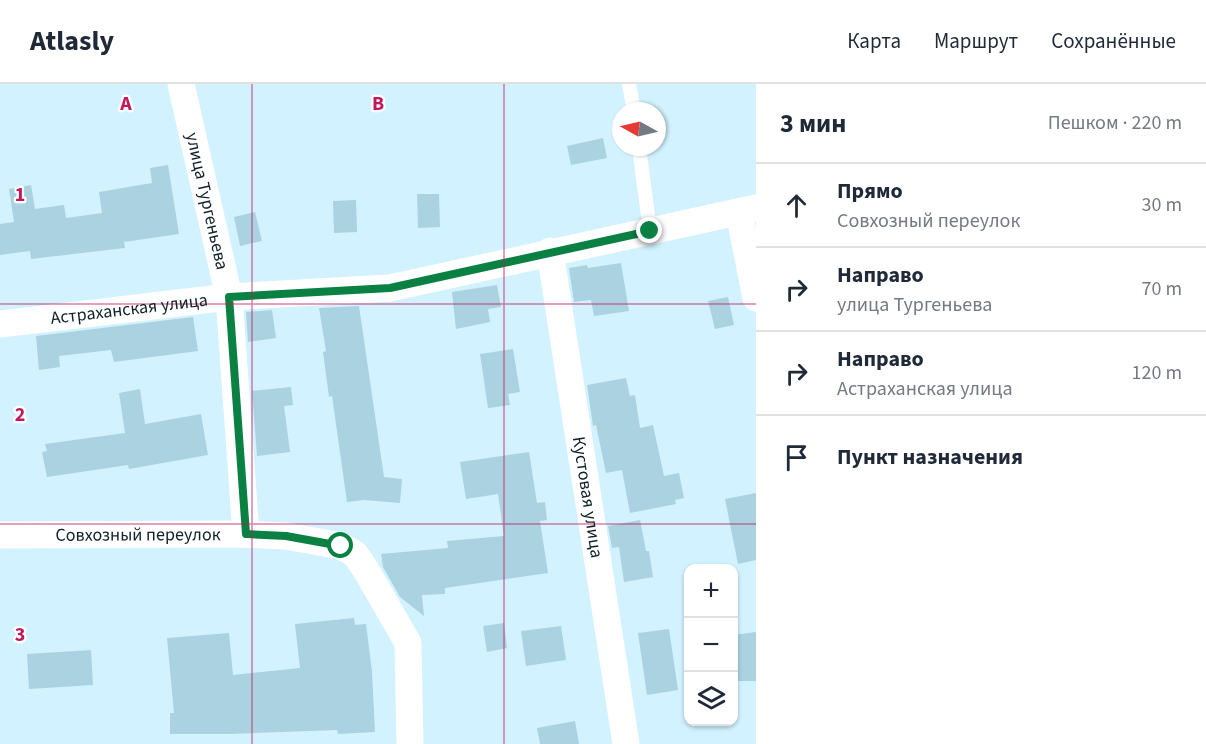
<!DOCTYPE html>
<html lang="ru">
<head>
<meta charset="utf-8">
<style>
  :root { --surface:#fff; --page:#f6f6f7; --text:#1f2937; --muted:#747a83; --line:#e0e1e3 }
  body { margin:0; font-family:"Source Sans 3",sans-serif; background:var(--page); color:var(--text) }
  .controls { position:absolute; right:18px; bottom:18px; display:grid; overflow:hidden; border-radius:12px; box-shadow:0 2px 4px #0004 }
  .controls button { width:54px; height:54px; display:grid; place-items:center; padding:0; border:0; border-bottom:2px solid var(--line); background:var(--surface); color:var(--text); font:30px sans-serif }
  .compass { position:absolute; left:612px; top:18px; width:54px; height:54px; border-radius:50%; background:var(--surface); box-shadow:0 2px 4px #0004; rotate:278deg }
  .stop { position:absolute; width:18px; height:18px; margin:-14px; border:4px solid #0b8043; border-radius:50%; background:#fff }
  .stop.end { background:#0b8043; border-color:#fff; box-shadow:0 2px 6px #0008 }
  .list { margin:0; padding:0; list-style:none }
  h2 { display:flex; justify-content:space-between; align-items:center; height:78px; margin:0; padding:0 24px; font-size:26px }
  h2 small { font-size:20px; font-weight:400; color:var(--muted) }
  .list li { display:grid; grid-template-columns:39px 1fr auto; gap:18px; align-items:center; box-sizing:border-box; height:84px; padding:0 24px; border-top:2px solid var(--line) }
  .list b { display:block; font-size:22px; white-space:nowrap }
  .list p { margin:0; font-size:20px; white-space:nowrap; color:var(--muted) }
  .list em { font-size:20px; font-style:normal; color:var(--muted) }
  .icon { flex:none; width:33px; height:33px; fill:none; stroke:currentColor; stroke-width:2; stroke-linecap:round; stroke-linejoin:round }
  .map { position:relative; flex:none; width:756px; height:660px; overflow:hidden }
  header { display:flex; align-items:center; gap:36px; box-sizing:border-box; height:84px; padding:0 30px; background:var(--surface); border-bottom:2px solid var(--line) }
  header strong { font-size:28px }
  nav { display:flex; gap:33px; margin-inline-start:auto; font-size:21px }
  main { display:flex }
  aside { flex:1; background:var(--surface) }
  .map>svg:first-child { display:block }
  .building { fill:#abd2e1 }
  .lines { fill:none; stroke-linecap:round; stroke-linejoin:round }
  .lane { stroke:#fff; stroke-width:14 }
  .street { stroke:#fff; stroke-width:27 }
  .route { stroke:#0b8043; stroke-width:8 }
  .grid { fill:none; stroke:#c2185b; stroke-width:1.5; stroke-opacity:0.55 }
  .labels { text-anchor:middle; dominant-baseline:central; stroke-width:4.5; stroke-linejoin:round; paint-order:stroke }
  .street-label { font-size:18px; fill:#112026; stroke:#fff }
  .grid-label { font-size:20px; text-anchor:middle; font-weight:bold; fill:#c2185b; stroke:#fff; stroke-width:4.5; stroke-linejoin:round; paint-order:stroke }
</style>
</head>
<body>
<header>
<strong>Atlasly</strong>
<nav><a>Карта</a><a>Маршрут</a><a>Сохранённые</a></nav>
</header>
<main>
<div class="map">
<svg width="756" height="660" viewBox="0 0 756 660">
  <rect width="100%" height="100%" fill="#d2f2ff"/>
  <path class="building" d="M603,54L607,74L571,81L567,62Z
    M168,81L179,150L124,158L125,164L31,175L30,167L0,171V140L14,138L9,105L31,101L35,125L64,121L66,134L102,129L99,108L152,99L150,84Z
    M417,110H439L440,143L418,144Z
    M356,116L357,148L334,149L333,117Z
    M255,128L262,157L240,162L234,133Z
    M621,179L629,227L594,232L591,216L574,218L569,184L587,181L588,184Z
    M497,201L501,223L488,225L490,238L456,245L452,208Z
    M728,213L734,241L715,245L708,217Z
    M359,222L384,393L402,395L400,419L364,416L347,418L332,312L329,313L323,268L326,267L319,224Z
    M272,226L276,254L248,258L246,228Z
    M193,233L198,267L114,278L111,266L59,272L60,283L39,286L36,252Z
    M513,265L520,308L508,310L510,321L488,324L480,270Z
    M626,294L630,312L635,311L640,344L653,341L664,392L679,389L684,414L675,416L676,420L630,429L622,386L606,389L596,341L593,342L587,301Z
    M291,303L293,321L284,322L290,368L257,372L252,307Z
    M140,305L145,340L201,330L208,371L129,385L128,381L47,393L42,368L47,367L45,360L125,349L119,309Z
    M529,368L537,419L545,418L547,436L540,437L548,489L445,504V510L422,511L424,532L400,513L383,483L381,470L448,464L447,457L504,452L498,410L466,415L460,378Z
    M756,409V476L738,480L725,415Z
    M640,436L646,467H649L653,493L624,498L619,463L612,464L608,442Z
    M354,534L355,541L366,540L372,588L375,648L338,650L337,646L229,650H170V629H174L167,554L229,549L233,591L300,584L295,540Z
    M504,539L507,564L487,568L483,542Z
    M561,542L566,576L526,582L521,547Z
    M669,545L678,606L647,611L638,549Z
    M756,548V597H734V551Z
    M91,566L93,601L29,605L27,570Z
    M575,637L579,660H540L537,644Z"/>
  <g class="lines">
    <path class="lane" d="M629,0L634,27
      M639,63L650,147"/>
    <g class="street">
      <path id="s1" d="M181,0L229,213L246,450"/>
      <path d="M739,128L756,214"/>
      <path id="s2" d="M550,167L626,660"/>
      <path id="s3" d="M0,240L229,213L390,204L756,124"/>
      <path id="s4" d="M0,451L246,450L286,452L341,462L355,470L366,486L408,559L410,660"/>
    </g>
  </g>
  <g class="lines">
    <path class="route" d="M341,462L286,452L246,450L229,213L390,204L650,147"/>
  </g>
  <path class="grid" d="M252,0V660M504,0V660M0,220H756M0,440H756"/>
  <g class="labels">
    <g class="street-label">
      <text stroke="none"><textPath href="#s1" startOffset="120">улица Тургеньева</textPath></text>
      <text stroke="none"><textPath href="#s3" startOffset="130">Астраханская улица</textPath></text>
      <text stroke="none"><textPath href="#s2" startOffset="249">Кустовая улица</textPath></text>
      <text stroke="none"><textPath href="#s4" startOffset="138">Совхозный переулок</textPath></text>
    </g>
  </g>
  <g class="grid-label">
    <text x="126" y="26">A</text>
    <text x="378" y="26">B</text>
    <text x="20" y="117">1</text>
    <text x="20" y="337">2</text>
    <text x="20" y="557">3</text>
  </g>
</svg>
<div class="controls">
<button>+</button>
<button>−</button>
<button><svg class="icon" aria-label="layers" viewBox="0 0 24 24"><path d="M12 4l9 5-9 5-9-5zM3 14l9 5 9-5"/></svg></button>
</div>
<svg class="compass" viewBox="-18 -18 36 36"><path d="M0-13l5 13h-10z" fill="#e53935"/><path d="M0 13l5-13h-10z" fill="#747a83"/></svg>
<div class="stop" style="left:341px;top:462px"></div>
<div class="stop end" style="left:650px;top:147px"></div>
</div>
<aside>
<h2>3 мин<small>Пешком · 220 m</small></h2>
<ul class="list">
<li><svg class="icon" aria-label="ahead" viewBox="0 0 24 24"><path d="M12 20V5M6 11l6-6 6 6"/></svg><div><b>Прямо</b><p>Совхозный переулок</p></div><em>30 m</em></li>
<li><svg class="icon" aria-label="right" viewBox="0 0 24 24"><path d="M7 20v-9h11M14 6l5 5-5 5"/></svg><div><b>Направо</b><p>улица Тургеньева</p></div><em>70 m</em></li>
<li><svg class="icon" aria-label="right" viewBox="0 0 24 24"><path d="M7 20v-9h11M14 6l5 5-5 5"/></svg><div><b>Направо</b><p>Астраханская улица</p></div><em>120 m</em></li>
<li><svg class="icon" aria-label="arrive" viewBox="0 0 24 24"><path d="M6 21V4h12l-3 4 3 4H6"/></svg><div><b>Пункт назначения</b></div></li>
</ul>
</aside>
</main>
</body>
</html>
